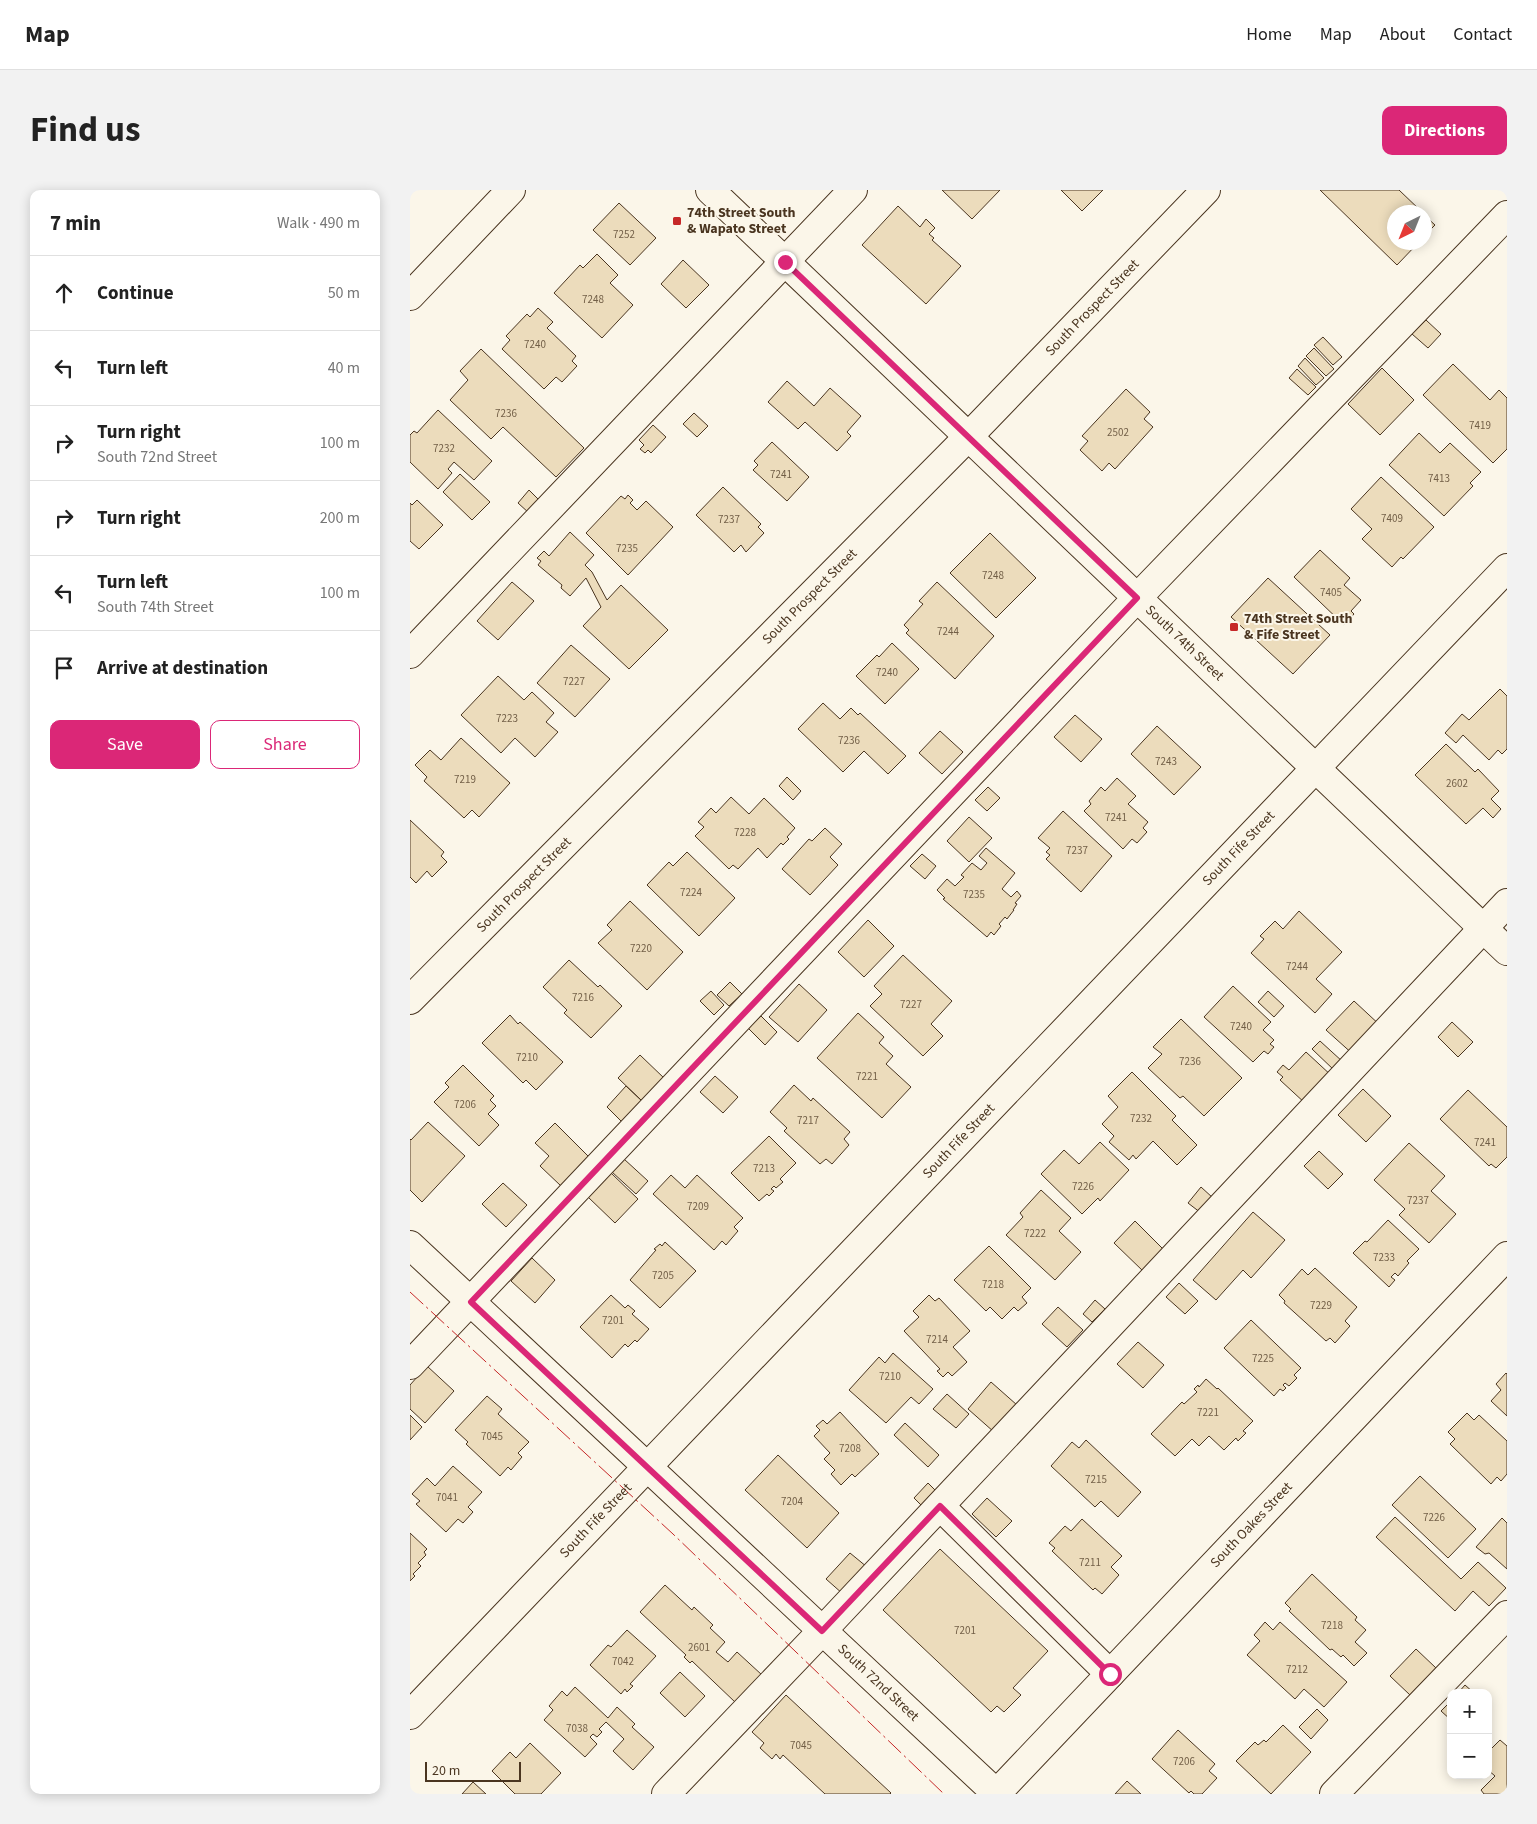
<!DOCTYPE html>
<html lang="en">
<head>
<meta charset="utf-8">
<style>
  :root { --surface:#fff; --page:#f2f2f2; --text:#222; --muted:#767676; --line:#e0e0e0; --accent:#db2777 }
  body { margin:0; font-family:"Source Sans 3",sans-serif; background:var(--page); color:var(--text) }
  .controls { position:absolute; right:15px; bottom:15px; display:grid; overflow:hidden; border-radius:10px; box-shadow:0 2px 12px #0003 }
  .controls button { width:45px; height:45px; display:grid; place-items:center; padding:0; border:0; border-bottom:1px solid var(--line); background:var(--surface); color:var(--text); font:25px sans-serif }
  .compass { position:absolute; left:977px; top:15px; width:45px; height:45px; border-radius:50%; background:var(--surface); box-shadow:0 2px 12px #0003; rotate:223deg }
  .scale { position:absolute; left:15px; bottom:12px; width:96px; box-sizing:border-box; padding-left:5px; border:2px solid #4a3520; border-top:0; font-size:14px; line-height:18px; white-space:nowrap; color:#4a3520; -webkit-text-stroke:4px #fbf6e9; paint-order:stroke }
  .stop { position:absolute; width:15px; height:15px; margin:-11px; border:4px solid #db2777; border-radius:50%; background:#fff }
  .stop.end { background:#db2777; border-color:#fff; box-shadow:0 1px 5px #0008 }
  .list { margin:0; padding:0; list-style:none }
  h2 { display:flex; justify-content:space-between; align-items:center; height:65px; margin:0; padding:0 20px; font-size:21px }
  h2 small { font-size:16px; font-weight:400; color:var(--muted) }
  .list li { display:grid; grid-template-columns:32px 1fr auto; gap:15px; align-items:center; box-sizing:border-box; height:75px; padding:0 20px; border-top:1px solid var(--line) }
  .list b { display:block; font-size:19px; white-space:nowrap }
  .list p { margin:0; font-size:16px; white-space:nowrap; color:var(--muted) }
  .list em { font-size:16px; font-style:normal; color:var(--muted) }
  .actions { display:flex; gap:10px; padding:15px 20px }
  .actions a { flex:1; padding:11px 0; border:1px solid var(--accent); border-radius:10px; text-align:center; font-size:18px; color:var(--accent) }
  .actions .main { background:var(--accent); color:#fff }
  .icon { flex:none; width:28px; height:28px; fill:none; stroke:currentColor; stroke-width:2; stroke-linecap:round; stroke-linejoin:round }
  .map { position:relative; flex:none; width:1097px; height:1604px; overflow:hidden; border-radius:10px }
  header { display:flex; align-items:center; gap:30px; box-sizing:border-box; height:70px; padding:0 25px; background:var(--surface); border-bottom:1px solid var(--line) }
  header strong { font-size:24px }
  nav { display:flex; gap:28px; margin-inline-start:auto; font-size:18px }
  .intro { display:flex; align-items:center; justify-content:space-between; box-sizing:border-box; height:120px; padding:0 30px }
  h1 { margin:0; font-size:35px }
  .button { padding:12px 22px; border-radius:10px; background:var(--accent); color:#fff; font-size:18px; font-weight:700 }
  main { display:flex; gap:30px; padding:0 30px }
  aside { flex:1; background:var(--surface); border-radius:10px; box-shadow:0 2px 12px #0003 }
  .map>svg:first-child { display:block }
  .building { fill:#ecdcbc; stroke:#4a3520 }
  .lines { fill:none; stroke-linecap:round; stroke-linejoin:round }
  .minor-casing { stroke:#4a3520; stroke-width:30 }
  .major-casing { stroke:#4a3520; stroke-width:30 }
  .minor { stroke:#fbf6e9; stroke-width:28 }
  .major { stroke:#fbf6e9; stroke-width:28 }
  .power { stroke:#c62828; stroke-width:1; stroke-dasharray:18 4 2.5 4; stroke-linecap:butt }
  .route { stroke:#db2777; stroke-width:6 }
  .poi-dot { fill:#c62828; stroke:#fbf6e9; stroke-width:2 }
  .labels { text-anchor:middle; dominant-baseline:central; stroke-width:4; stroke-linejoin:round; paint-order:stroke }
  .number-label { font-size:11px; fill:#725f47 }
  .poi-label { font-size:14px; font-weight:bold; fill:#4a3520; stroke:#fbf6e9; text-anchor:start }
  .street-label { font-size:14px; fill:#4a3520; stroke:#fbf6e9 }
</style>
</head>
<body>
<header>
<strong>Map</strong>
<nav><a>Home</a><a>Map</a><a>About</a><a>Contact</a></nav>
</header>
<div class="intro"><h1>Find us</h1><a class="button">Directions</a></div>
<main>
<aside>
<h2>7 min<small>Walk · 490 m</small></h2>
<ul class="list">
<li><svg class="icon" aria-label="ahead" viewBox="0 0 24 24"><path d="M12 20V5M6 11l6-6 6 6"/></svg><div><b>Continue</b></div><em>50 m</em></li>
<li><svg class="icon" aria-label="left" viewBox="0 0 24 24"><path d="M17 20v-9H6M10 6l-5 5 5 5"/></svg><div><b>Turn left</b></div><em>40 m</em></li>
<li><svg class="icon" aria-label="right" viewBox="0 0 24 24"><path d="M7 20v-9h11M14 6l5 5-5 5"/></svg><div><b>Turn right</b><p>South 72nd Street</p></div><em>100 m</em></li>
<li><svg class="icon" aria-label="right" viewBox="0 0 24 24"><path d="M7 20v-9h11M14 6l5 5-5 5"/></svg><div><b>Turn right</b></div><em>200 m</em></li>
<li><svg class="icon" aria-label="left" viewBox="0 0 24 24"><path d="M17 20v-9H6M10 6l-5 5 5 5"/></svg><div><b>Turn left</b><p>South 74th Street</p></div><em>100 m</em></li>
<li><svg class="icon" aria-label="arrive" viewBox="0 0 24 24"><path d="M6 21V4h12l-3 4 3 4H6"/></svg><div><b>Arrive at destination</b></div></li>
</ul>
<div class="actions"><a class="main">Save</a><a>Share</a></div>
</aside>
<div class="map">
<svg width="1097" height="1604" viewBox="0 0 1097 1604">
  <rect width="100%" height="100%" fill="#fbf6e9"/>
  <path class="building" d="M532,0H590L562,29Z
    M651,0H693L672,21Z
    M910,0H989L1012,22H984V52H1009L987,75Z
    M209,13L246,48L220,75L183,40Z
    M488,16L510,37L516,29L525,38L519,44L524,48L522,50L551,76L516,114L452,55Z
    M1014,25L1025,35L1014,46Z
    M187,64L208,85L200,93L223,115L192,148L144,103L170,75L173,78Z
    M273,70L299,95L276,118L251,94Z
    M128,118L143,132L137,138L166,166L162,171L167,176L152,192L146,187L134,199L92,159L100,150L96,146L117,124L120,127Z
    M1016,130L1031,144L1018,158L1002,144Z
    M913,147L932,167L923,175L904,155Z
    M904,158L924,179L916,186L896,166Z
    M71,159L174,258L146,287L93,237L81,249L40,210L58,190L50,181Z
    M895,168L914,188L906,195L888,176Z
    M1043,174L1080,210L1089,200L1097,208V259L1083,273L1013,205Z
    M972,178L1004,210L970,245L938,214Z
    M887,179L906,197L898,205L879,188Z
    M377,191L404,216L420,198L451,226L437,242L441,246L427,261L395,232L388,239L358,212Z
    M716,199L740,222L734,229L743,237L705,279L699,273L692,281L670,260L678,251L672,246Z
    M28,220L82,271L64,290L44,272L38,279L42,283L28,299L0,272V245L4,241L7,243Z
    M284,223L298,236L287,247L273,234Z
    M243,235L256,247L241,263L238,260L235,263L230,259L234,255L229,250Z
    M1009,243L1030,263L1040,253L1071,282L1060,293L1063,296L1034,326L979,275Z
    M362,252L399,287L377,311L343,280L348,275L344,271Z
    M50,284L80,312L62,330L33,302Z
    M971,287L1024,337L993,369L991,367L982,377L952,349L962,339L941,319Z
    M313,297L351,334L348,337L354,343L336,362L331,355L324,362L286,325Z
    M119,300L130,311L119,323L108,313Z
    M218,305L223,310L220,313L227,320L236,311L263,337L218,385L176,343L211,306L215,309Z
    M7,310L33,335L9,359L0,351V313L2,315Z
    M160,342L184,365L175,375L182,382L197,410L211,395L258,440L219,479L173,436L191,417L176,388L160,406L151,398L152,395L128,375L131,371L127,368L134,361L139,366Z
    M580,343L626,388L586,428L540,383Z
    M910,360L940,388L934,395L951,410L941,421L944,424L934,435L884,387Z
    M858,388L920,445L883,484L821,427Z
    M102,392L124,411L88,450L67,431Z
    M527,392L584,446L545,489L496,443L499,440L494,435L513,414L509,411Z
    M482,453L509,479L475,514L446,486L467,465L469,467Z
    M161,455L200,489L165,527L127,493Z
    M88,486L114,510L122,502L144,523L136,532L148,542L125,567L105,548L91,563L51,525Z
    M1090,499L1097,506V559L1092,564L1088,560L1079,570L1053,545L1046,553L1035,543L1052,524L1059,530Z
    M413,513L430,529L441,518L448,525L450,523L496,566L478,584L454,561L433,582L388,539Z
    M665,525L692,549L671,572L644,547Z
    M747,536L791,577L764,605L721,564Z
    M530,541L553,562L532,584L509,563Z
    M51,548L100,593L69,627L62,620L54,628L14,591L17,587L5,575L20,560L31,570Z
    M1036,554L1065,582L1068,579L1089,601L1081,609L1091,619L1083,628L1073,618L1056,634L1005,585Z
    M377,587L391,601L383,610L369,596Z
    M707,588L726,606L718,614L738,632L733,638L737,642L727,653L722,649L713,659L674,621L681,614L679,611L691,597L695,601Z
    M578,597L590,608L577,621L565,610Z
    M321,607L339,624L354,608L385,638L377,647L379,649L373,655L371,653L357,668L348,658L328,679L323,675L319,679L285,646L294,637L288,632L301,618L306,623Z
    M653,621L702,666L671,702L636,669L640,665L636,662L640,658L628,648Z
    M559,627L582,648L559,672L537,651Z
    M0,630L34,662L31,666L37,672L22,687L17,681L6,693L0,687Z
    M415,638L432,654L420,667L428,675L400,705L372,679L399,649L402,651Z
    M576,658L605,683L592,699L601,707L607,701L611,706L605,713L607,714L603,720H604L597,729L595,727L589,734L591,736L584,745L581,742L577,747L533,709L535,708L527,700L537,689L545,696L554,687L551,685L562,673L571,680L577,673L569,666Z
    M277,662L325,708L289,746L237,695L259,672L263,676Z
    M512,664L526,676L515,689L500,676Z
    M220,711L273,762L237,800L188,753L202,740L197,735Z
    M889,721L932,762L906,789L922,804L905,823L841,763L854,749L850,746L865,731L873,739Z
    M458,730L484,756L454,787L428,762Z
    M493,765L542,811L521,834L533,846L513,866L460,816L472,804L464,796Z
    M159,770L188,797L190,795L212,816L181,848L154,823L157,820L133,797Z
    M320,792L332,804L319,816L307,805Z
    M389,794L417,820L388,852L359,827Z
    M823,796L861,832L853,840L864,850L860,854L864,857L858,864L854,861L843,872L794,827Z
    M301,801L314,815L304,825L290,811Z
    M858,801L874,816L864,827L848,812Z
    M944,811L972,837L945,866L916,840Z
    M448,823L474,847L469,853L483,866L476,874L501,897L472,928L407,868Z
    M100,825L108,834L110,832L153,872L126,900L116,890L113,893L72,853Z
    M351,826L367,842L355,855L338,838Z
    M771,829L832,888L794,926L773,906L770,908L738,878L752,864L743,857Z
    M1042,832L1063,852L1048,867L1028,847Z
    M910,851L933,872L925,881L902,859Z
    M896,862L923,887L896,914L870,890L873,887L867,882L873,875L879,880Z
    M230,865L255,889L233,912L208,888Z
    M53,875L84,906L80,910L86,916L78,924L89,935L69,956L24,912L39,897L35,893Z
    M722,882L766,926L762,930L787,955L767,975L743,951L726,969L723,965L719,970L699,952L704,946L692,934L708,917L698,906Z
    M305,886L328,907L313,923L290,902Z
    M384,895L401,911L403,908L440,942L434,949L439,955L422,974L416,969L410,974L374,941L377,938L360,922Z
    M216,896L232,911L212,932L197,917Z
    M953,899L981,926L956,952L928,925Z
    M1058,900L1097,937V967L1086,978L1081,974L1079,976L1030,929Z
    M18,932L55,966L12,1012L0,1000V949L1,950Z
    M145,933L179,967L151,996L130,976L139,966L125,953Z
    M359,946L386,973L370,989L373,992L366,998L364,996L361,999L364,1001L359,1006L357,1004L349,1011L321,983Z
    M690,952L719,980L690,1011L688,1008L672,1024L631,984L654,960L669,974Z
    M999,953L1035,986L1021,1001L1046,1024L1019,1053L989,1025L995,1019L964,990Z
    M909,961L933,984L918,999L894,976Z
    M214,969L238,991L226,1004L202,982Z
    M201,983L228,1009L205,1033L178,1007Z
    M261,985L275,998L287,985L333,1028L324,1037L328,1041L316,1055L312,1051L304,1060L243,1004Z
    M93,993L117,1015L96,1037L72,1014Z
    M791,997L803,1008L791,1023L778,1013Z
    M631,1000L661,1028L649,1041L671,1062L645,1090L596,1045L613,1027L610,1023Z
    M843,1022L875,1050L841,1088L833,1080L806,1110L783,1090Z
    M978,1030L1009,1059L997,1071L999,1073L988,1086L985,1083L981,1087L985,1090L979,1097L943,1063L955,1051L957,1052Z
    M725,1031L754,1060L734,1082L704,1053Z
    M255,1052L286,1081L250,1118L220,1090L246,1060L244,1059L250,1054L252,1056Z
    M579,1056L621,1098L612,1107L617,1113L608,1121L604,1117L592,1129L580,1117L576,1121L544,1090Z
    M122,1068L145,1090L125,1113L101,1091Z
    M905,1078L947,1117L935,1131L940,1136L925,1153L920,1148L916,1151L874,1113L875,1111L869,1105L892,1079L898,1085Z
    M769,1093L788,1111L775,1124L756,1107Z
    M201,1105L215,1118L218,1115L225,1121L222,1124L239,1139L227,1152L225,1150L218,1157L215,1154L202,1168L170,1137Z
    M519,1105L525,1111L529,1108L560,1141L543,1157L557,1172L542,1186L538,1182L533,1187L527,1181L530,1179L494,1141L509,1127L503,1121Z
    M685,1110L695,1119L682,1132L673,1124Z
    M648,1117L673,1140L657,1157L632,1134Z
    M841,1130L891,1178L884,1185L887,1188L879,1196L875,1193L873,1195L876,1198L873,1201L870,1199L864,1206L814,1158Z
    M728,1152L754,1175L733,1198L707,1174Z
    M483,1163L523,1199L509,1214L501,1207L476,1233L439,1200L469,1167L475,1173Z
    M17,1176L44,1201L15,1233L0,1219V1195Z
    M1096,1183L1097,1184V1226L1081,1211L1091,1200L1086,1194Z
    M796,1189L807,1199L808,1198L843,1231L833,1241L836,1243L828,1251L826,1248L814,1260L799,1246L789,1256L782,1249L765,1266L741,1244L772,1212L774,1214L787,1202L784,1199L788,1195L789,1197Z
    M581,1192L607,1215L584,1242L558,1219Z
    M537,1204L559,1224L546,1238L523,1219Z
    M77,1206L92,1219L88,1224L119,1252L108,1263L112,1267L101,1280L98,1277L90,1286L56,1254L58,1252L45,1240Z
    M430,1222L469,1264L445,1287L442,1284L431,1295L421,1284L425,1280L414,1269L420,1263L404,1246L410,1240L406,1236L413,1230L417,1234Z
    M1057,1223L1064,1230L1069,1225L1097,1251V1284L1091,1291L1087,1287L1081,1294L1040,1254L1045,1249L1038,1242Z
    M0,1225L12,1237L0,1250Z
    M495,1233L529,1265L518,1277L484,1245Z
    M676,1250L731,1302L708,1327L691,1311L685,1317L641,1276L662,1252L669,1258Z
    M368,1265L429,1323L397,1358L335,1300Z
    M43,1276L72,1302L58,1317L63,1322L53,1333L48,1329L36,1342L6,1314L10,1311L2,1304L17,1288L25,1296Z
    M1010,1286L1066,1339L1038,1368L982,1315Z
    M518,1293L526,1301L512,1316L504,1308Z
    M577,1308L602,1331L586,1347L562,1324Z
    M985,1327L1051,1389L1068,1372L1096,1398L1079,1416L1063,1401L1045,1421L966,1347Z
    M1092,1328L1097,1333V1379L1079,1363L1075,1364L1066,1357Z
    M672,1329L712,1366L701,1377L709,1385L692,1404L685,1398L683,1400L642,1361L645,1358L639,1353L655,1336L661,1341Z
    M0,1343L17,1359L14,1362L16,1365L8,1373L11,1376L3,1384L5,1386L0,1391Z
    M530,1359L638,1461L603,1498L611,1505L594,1522L587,1516L581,1522L473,1420Z
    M440,1363L457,1377L433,1404L416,1389Z
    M902,1384L947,1427L945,1430L956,1440L945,1452L957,1463L944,1476L933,1465L931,1467L922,1459L920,1460L879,1421L881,1419L875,1413Z
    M255,1395L282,1420L284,1417L303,1435L300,1438L315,1452L306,1462L318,1472L327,1462L352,1485L326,1513L282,1471L280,1473L274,1467L276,1465L230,1422Z
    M855,1432L863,1440L870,1432L937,1492L914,1517L894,1499L885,1509L837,1465L850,1451L844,1445Z
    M217,1440L246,1466L220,1494L223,1496L217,1502L215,1499L211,1504L180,1475L198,1455L201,1457Z
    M1006,1459L1026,1478L1000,1505L980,1486Z
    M270,1482L295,1506L275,1527L250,1503Z
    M1055,1495L1064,1503H1048Z
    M165,1497L198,1528L207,1517L225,1534L222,1537L244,1557L223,1580L203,1561L214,1549L196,1532L189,1539L192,1542L187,1547L183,1544L180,1547L187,1554L175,1567L134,1530L143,1520L139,1516L152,1501L157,1506Z
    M376,1505L481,1603L480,1604H415L373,1565L370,1569L366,1564L362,1569L350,1558L354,1553L342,1542Z
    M1041,1511V1530L1031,1521Z
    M907,1519L918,1530L901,1549L889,1537Z
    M873,1535L901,1562L861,1604L826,1571L845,1552L848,1555L854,1550L856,1552Z
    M768,1540L805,1574L799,1581L807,1588L792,1604H784L781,1601L779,1603L742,1569Z
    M1090,1550L1097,1556V1604H1074L1071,1600L1085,1586L1078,1580V1562Z
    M120,1553L151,1583L131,1604H105L82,1581L100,1562L106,1568Z
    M717,1591L731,1604H705Z
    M63,1592L76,1604H52Z"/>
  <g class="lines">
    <g class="minor-casing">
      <g id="minor">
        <path d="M0,106L101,0"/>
        <path d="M0,464L443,0"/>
        <path id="s1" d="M0,810L558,247L796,0"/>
        <path id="s2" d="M0,1055L587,1604"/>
        <path d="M0,1175L727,408L1097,25"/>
        <path d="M530,1316L700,1484"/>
        <path id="s3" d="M0,1525L1097,378"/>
        <path d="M256,1604L412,1441L1097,713"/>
        <path id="s4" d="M586,1604L1097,1066"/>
        <path d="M924,1604L1097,1425"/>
      </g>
    </g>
    <g class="major-casing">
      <g id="major">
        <path id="s5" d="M300,0L1097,761"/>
      </g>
    </g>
    <use href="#minor" class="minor"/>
    <use href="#major" class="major"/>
    <path class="power" d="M0,1102L263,1344L534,1604"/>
  </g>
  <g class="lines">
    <path class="route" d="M375,72L727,408L61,1112L412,1441L530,1316L700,1484"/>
  </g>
  <g class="poi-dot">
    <rect x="262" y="26" width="10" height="10" rx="2.5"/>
    <rect x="819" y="432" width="10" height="10" rx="2.5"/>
  </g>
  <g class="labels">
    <g class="number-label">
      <text x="214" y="44">7252</text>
      <text x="183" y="109">7248</text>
      <text x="125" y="154">7240</text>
      <text x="96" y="223">7236</text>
      <text x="1070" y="235">7419</text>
      <text x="708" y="242">2502</text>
      <text x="34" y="258">7232</text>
      <text x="371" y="284">7241</text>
      <text x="1029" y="288">7413</text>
      <text x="982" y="328">7409</text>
      <text x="319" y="329">7237</text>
      <text x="217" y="358">7235</text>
      <text x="583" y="385">7248</text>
      <text x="921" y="402">7405</text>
      <text x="538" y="441">7244</text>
      <text x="477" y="482">7240</text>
      <text x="164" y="491">7227</text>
      <text x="97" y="528">7223</text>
      <text x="439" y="550">7236</text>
      <text x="756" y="571">7243</text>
      <text x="55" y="589">7219</text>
      <text x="1047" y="593">2602</text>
      <text x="706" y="627">7241</text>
      <text x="335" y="642">7228</text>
      <text x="667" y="660">7237</text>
      <text x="281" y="702">7224</text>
      <text x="564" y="704">7235</text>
      <text x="231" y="758">7220</text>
      <text x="887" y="776">7244</text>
      <text x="173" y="807">7216</text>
      <text x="501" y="814">7227</text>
      <text x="831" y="836">7240</text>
      <text x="117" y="867">7210</text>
      <text x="780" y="871">7236</text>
      <text x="457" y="886">7221</text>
      <text x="55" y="914">7206</text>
      <text x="731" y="928">7232</text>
      <text x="398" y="930">7217</text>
      <text x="1075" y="952">7241</text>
      <text x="354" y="978">7213</text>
      <text x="673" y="996">7226</text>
      <text x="1008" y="1010">7237</text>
      <text x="288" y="1016">7209</text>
      <text x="625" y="1043">7222</text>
      <text x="974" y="1067">7233</text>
      <text x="253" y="1085">7205</text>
      <text x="583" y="1094">7218</text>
      <text x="911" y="1115">7229</text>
      <text x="203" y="1130">7201</text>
      <text x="527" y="1149">7214</text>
      <text x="853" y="1168">7225</text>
      <text x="480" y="1186">7210</text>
      <text x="798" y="1222">7221</text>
      <text x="82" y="1246">7045</text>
      <text x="440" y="1258">7208</text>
      <text x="686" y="1289">7215</text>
      <text x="37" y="1307">7041</text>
      <text x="382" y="1311">7204</text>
      <text x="1024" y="1327">7226</text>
      <text x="680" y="1372">7211</text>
      <text x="922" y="1435">7218</text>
      <text x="555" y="1440">7201</text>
      <text x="289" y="1457">2601</text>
      <text x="213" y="1471">7042</text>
      <text x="887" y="1479">7212</text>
      <text x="167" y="1538">7038</text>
      <text x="391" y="1555">7045</text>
      <text x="774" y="1571">7206</text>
    </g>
    <g class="poi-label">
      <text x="277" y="23">74th Street South<tspan x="277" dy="16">&amp; Wapato Street</tspan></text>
      <text x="834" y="429">74th Street South<tspan x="834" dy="16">&amp; Fife Street</tspan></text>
    </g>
    <g class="street-label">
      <text stroke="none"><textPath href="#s1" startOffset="972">South Prospect Street</textPath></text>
      <text stroke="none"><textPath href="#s1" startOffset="568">South Prospect Street</textPath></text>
      <text stroke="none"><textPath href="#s5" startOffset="656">South 74th Street</textPath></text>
      <text stroke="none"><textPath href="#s3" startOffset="1199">South Fife Street</textPath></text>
      <text stroke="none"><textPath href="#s1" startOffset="162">South Prospect Street</textPath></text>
      <text stroke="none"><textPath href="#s3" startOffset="794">South Fife Street</textPath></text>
      <text stroke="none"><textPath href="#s3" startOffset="269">South Fife Street</textPath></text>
      <text stroke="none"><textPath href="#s4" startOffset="371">South Oakes Street</textPath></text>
      <text stroke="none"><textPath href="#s2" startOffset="641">South 72nd Street</textPath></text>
    </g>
  </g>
</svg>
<div class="controls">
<button>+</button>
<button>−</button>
</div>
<svg class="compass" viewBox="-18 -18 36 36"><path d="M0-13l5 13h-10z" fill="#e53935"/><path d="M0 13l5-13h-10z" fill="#767676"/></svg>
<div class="scale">20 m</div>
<div class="stop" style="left:700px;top:1484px"></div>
<div class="stop end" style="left:375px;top:72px"></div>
</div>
</main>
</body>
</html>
